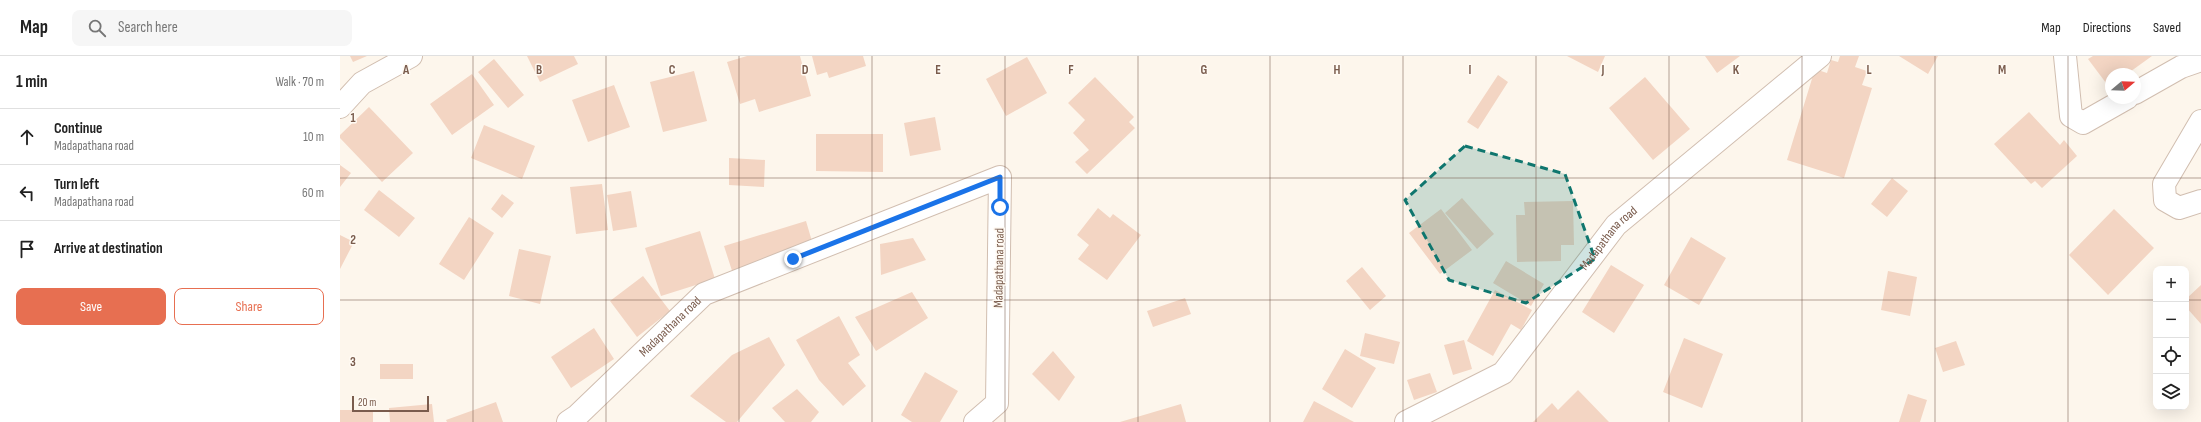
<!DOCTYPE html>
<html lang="en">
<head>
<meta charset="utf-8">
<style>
  :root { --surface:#fff; --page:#f6f6f6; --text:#222; --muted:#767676; --line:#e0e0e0; --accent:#e76f51 }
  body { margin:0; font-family:"Sofia Sans Condensed",sans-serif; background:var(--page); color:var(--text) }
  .controls { position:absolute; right:12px; bottom:12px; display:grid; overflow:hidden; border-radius:8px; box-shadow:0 4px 16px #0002 }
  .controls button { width:36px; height:36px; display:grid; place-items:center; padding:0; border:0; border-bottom:1px solid var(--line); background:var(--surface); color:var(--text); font:20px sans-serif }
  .compass { position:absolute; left:1765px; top:12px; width:36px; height:36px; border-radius:50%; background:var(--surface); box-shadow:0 4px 16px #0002; rotate:71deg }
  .scale { position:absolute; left:12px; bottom:10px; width:77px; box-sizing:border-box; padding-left:4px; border:2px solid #7a5c4d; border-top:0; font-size:11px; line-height:14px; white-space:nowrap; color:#7a5c4d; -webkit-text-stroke:3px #fffaf3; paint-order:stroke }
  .stop { position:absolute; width:12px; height:12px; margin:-9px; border:3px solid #1a73e8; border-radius:50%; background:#fff }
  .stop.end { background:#1a73e8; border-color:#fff; box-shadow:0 1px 4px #0008 }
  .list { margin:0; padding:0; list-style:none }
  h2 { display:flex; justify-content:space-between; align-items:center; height:52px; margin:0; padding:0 16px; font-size:17px }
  h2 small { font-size:13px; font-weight:400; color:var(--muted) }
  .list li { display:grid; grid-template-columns:26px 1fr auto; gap:12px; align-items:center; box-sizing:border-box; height:56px; padding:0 16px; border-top:1px solid var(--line) }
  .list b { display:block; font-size:15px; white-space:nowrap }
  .list p { margin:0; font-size:13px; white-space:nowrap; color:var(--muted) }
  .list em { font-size:13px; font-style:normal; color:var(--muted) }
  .actions { display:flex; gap:8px; padding:12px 16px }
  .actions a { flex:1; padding:9px 0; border:1px solid var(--accent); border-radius:8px; text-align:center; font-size:14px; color:var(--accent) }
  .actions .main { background:var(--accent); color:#fff }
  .icon { flex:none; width:22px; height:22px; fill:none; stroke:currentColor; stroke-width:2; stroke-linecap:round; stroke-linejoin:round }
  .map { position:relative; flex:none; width:1861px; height:366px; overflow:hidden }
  header { display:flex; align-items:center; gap:24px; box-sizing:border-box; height:56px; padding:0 20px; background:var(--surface); border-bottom:1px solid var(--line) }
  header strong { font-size:19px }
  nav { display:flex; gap:22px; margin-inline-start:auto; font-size:14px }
  .search { width:280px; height:36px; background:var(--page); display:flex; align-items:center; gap:10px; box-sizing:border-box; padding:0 14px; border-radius:8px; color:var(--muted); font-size:15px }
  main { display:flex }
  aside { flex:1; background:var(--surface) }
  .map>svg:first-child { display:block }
  .building { fill:#f3d5c3 }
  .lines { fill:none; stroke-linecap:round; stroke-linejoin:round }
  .minor-casing { stroke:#d1beb0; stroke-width:24 }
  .minor { stroke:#fff; stroke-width:22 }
  .route { stroke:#1a73e8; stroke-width:5 }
  .marked { fill:#0f766e; fill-opacity:0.2; stroke:#0f766e; stroke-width:3; stroke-dasharray:8 5; stroke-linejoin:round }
  .grid { fill:none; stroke:#7a5c4d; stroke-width:1; stroke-opacity:0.55 }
  .labels { text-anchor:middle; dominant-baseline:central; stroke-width:3; stroke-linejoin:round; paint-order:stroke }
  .street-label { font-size:13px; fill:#7a5c4d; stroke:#fffaf3 }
  .grid-label { font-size:13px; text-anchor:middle; font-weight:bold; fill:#7a5c4d; stroke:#fffaf3; stroke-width:3; stroke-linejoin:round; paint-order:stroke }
</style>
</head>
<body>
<header>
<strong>Map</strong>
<div class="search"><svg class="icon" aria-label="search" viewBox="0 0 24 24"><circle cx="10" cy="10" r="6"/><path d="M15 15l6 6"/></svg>Search here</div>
<nav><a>Map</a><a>Directions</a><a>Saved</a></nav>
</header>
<main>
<aside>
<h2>1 min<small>Walk · 70 m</small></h2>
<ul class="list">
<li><svg class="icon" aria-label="ahead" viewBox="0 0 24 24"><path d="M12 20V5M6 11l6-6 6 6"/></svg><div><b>Continue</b><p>Madapathana road</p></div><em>10 m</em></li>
<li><svg class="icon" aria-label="left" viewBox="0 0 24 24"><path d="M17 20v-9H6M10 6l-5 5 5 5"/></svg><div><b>Turn left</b><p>Madapathana road</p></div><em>60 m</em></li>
<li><svg class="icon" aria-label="arrive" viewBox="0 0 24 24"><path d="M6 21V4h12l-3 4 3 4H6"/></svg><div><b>Arrive at destination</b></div></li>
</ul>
<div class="actions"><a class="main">Save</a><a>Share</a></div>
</aside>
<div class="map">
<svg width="1861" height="366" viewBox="0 0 1861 366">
  <rect width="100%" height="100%" fill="#fdf6ec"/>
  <path class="building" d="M10,0H27L13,6Z
    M187,0H234L238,8L200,26Z
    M407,0H460L471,40L419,56L415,43L400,48L387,6Z
    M472,0H523L526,10L489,22L487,16L477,19Z
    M1227,0H1265L1258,16Z
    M1365,0H1400L1377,17Z
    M1500,0H1519L1515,11L1527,15L1522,29L1532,32L1504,122L1447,104L1475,13L1487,17L1491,4L1498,6Z
    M1559,0H1598L1588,18Z
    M1753,0H1812L1787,18H1771V30L1769,31L1748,3Z
    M687,1L707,37L666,60L646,23Z
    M154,3L184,39L168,52L138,16Z
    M354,15L367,65L323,76L310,26Z
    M132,18L154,49L112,79L90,48Z
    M1158,19L1168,26L1138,73L1127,66Z
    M755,21L794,61L789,66L795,72L747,118L735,106L749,94L733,77L745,64L728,47Z
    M1305,21L1350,73L1313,104L1269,52Z
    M274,29L290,71L248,86L232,44Z
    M29,51L73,97L42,126L0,82V79Z
    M1689,56L1720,89L1724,84L1737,100L1702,132L1695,125L1691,128L1654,88Z
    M595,61L601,94L570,100L564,67Z
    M144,69L195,90L182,123L131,102Z
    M476,78H543V116L476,115Z
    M389,102L425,104L424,131L389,129Z
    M0,109L11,117L0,131Z
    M1552,122L1568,135L1547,161L1531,148Z
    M262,128L268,174L236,178L230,131Z
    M39,134L75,162L59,181L24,154Z
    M291,135L297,171L273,175L267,139Z
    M162,138L174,147L162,162L151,153Z
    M1122,142L1154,178L1137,193L1105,157Z
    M1233,145L1234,189H1221V205L1177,206L1176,159H1185L1184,146Z
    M758,152L770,162L773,158L801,179L767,224L738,203L749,189L737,179Z
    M1101,153L1132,194L1100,218L1069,177Z
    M1774,153L1814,192L1768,239L1729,199Z
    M129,161L154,177L124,224L99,208Z
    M466,165L476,199L395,224L384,190Z
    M360,175L375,223L321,240L305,192Z
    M0,179L14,186L0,213Z
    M1351,181L1386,202L1359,249L1324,229Z
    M573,182L586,204L541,219L540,188Z
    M179,193L211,200L200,248L169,240Z
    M1166,205L1204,228L1191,250L1153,227Z
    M1271,209L1304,229L1274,277L1242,256Z
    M1022,211L1046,240L1030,254L1006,225Z
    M1548,215L1577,221L1570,260L1541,254Z
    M303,220L330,255L297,281L270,245Z
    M1861,229V268L1846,251V243Z
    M1155,234L1192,254L1181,274L1171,268L1153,300L1127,285Z
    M572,236L588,262L536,295L515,261Z
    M845,242L851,258L813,271L807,255Z
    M499,260L520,299L508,307L526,330L503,350L479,324L456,284Z
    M254,272L274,303L231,332L211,301Z
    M1025,277L1060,286L1054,308L1020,300Z
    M429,281L445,309L397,366H386L350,340L392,299Z
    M1344,282L1383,298L1362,352L1323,336Z
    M1124,284L1132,313L1113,319L1104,289Z
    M1616,285L1625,309L1603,316L1595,292Z
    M1005,293L1036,312L1012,352L982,333Z
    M713,295L735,321L719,345L692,318Z
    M40,308H73V323H40Z
    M585,316L618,335L600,366H572L561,359Z
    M1090,317L1097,336L1074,344L1067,324Z
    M457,333L479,356L471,366H445L432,352Z
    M1238,334L1269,366H1193L1212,347L1218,354Z
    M1568,338L1587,344L1580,366H1559Z
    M974,345L1014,366H963Z
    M156,346L163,366H107L106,364Z
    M92,348L94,366H50L49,352Z
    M841,348L846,366H780Z
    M0,354H33V366H0Z"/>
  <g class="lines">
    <g class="minor-casing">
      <g id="minor">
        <path d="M1725,0L1731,60L1743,67L1787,42"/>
        <path d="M1795,37L1841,11L1861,4"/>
        <path d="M0,51L22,27L71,0"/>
        <path d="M1861,65L1824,128L1825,144L1839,152L1861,145"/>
        <path id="s1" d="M228,366L237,360L364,238L660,121L657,347L635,366"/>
        <path id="s2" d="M1066,366L1163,317L1276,169L1480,0"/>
      </g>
    </g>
    <use href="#minor" class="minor"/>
  </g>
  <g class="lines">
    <path class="route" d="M453,203L660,121V151"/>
  </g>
  <path class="marked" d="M1125,90L1225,118L1255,203L1186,247L1109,224L1065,144Z"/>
  <path class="grid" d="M133,0V366M266,0V366M399,0V366M532,0V366M665,0V366M798,0V366M930,0V366M1063,0V366M1196,0V366M1329,0V366M1462,0V366M1595,0V366M1728,0V366M0,122H1861M0,244H1816M1846,244H1861"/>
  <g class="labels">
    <g class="street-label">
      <text stroke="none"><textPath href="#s2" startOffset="280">Madapathana road</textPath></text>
      <text transform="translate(659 212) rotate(-89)">Madapathana road</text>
      <text stroke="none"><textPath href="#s1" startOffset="140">Madapathana road</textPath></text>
    </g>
  </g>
  <g class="grid-label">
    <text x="66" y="18">A</text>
    <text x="199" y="18">B</text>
    <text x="332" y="18">C</text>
    <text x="465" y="18">D</text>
    <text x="598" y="18">E</text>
    <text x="731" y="18">F</text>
    <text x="864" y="18">G</text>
    <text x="997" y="18">H</text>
    <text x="1130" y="18">I</text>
    <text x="1263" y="18">J</text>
    <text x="1396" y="18">K</text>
    <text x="1529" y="18">L</text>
    <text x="1662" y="18">M</text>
    <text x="13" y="66">1</text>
    <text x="13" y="188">2</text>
    <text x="13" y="310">3</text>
  </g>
</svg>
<div class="controls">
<button>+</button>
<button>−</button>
<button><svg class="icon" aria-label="locate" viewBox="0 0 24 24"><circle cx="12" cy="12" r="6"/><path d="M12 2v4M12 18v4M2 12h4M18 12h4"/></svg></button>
<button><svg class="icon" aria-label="layers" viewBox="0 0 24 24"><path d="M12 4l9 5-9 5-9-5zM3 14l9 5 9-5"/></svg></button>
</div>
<svg class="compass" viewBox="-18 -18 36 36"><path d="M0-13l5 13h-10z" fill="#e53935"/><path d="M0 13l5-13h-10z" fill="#767676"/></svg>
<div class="scale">20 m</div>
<div class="stop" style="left:660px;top:151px"></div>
<div class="stop end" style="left:453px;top:203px"></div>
</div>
</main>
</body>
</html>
